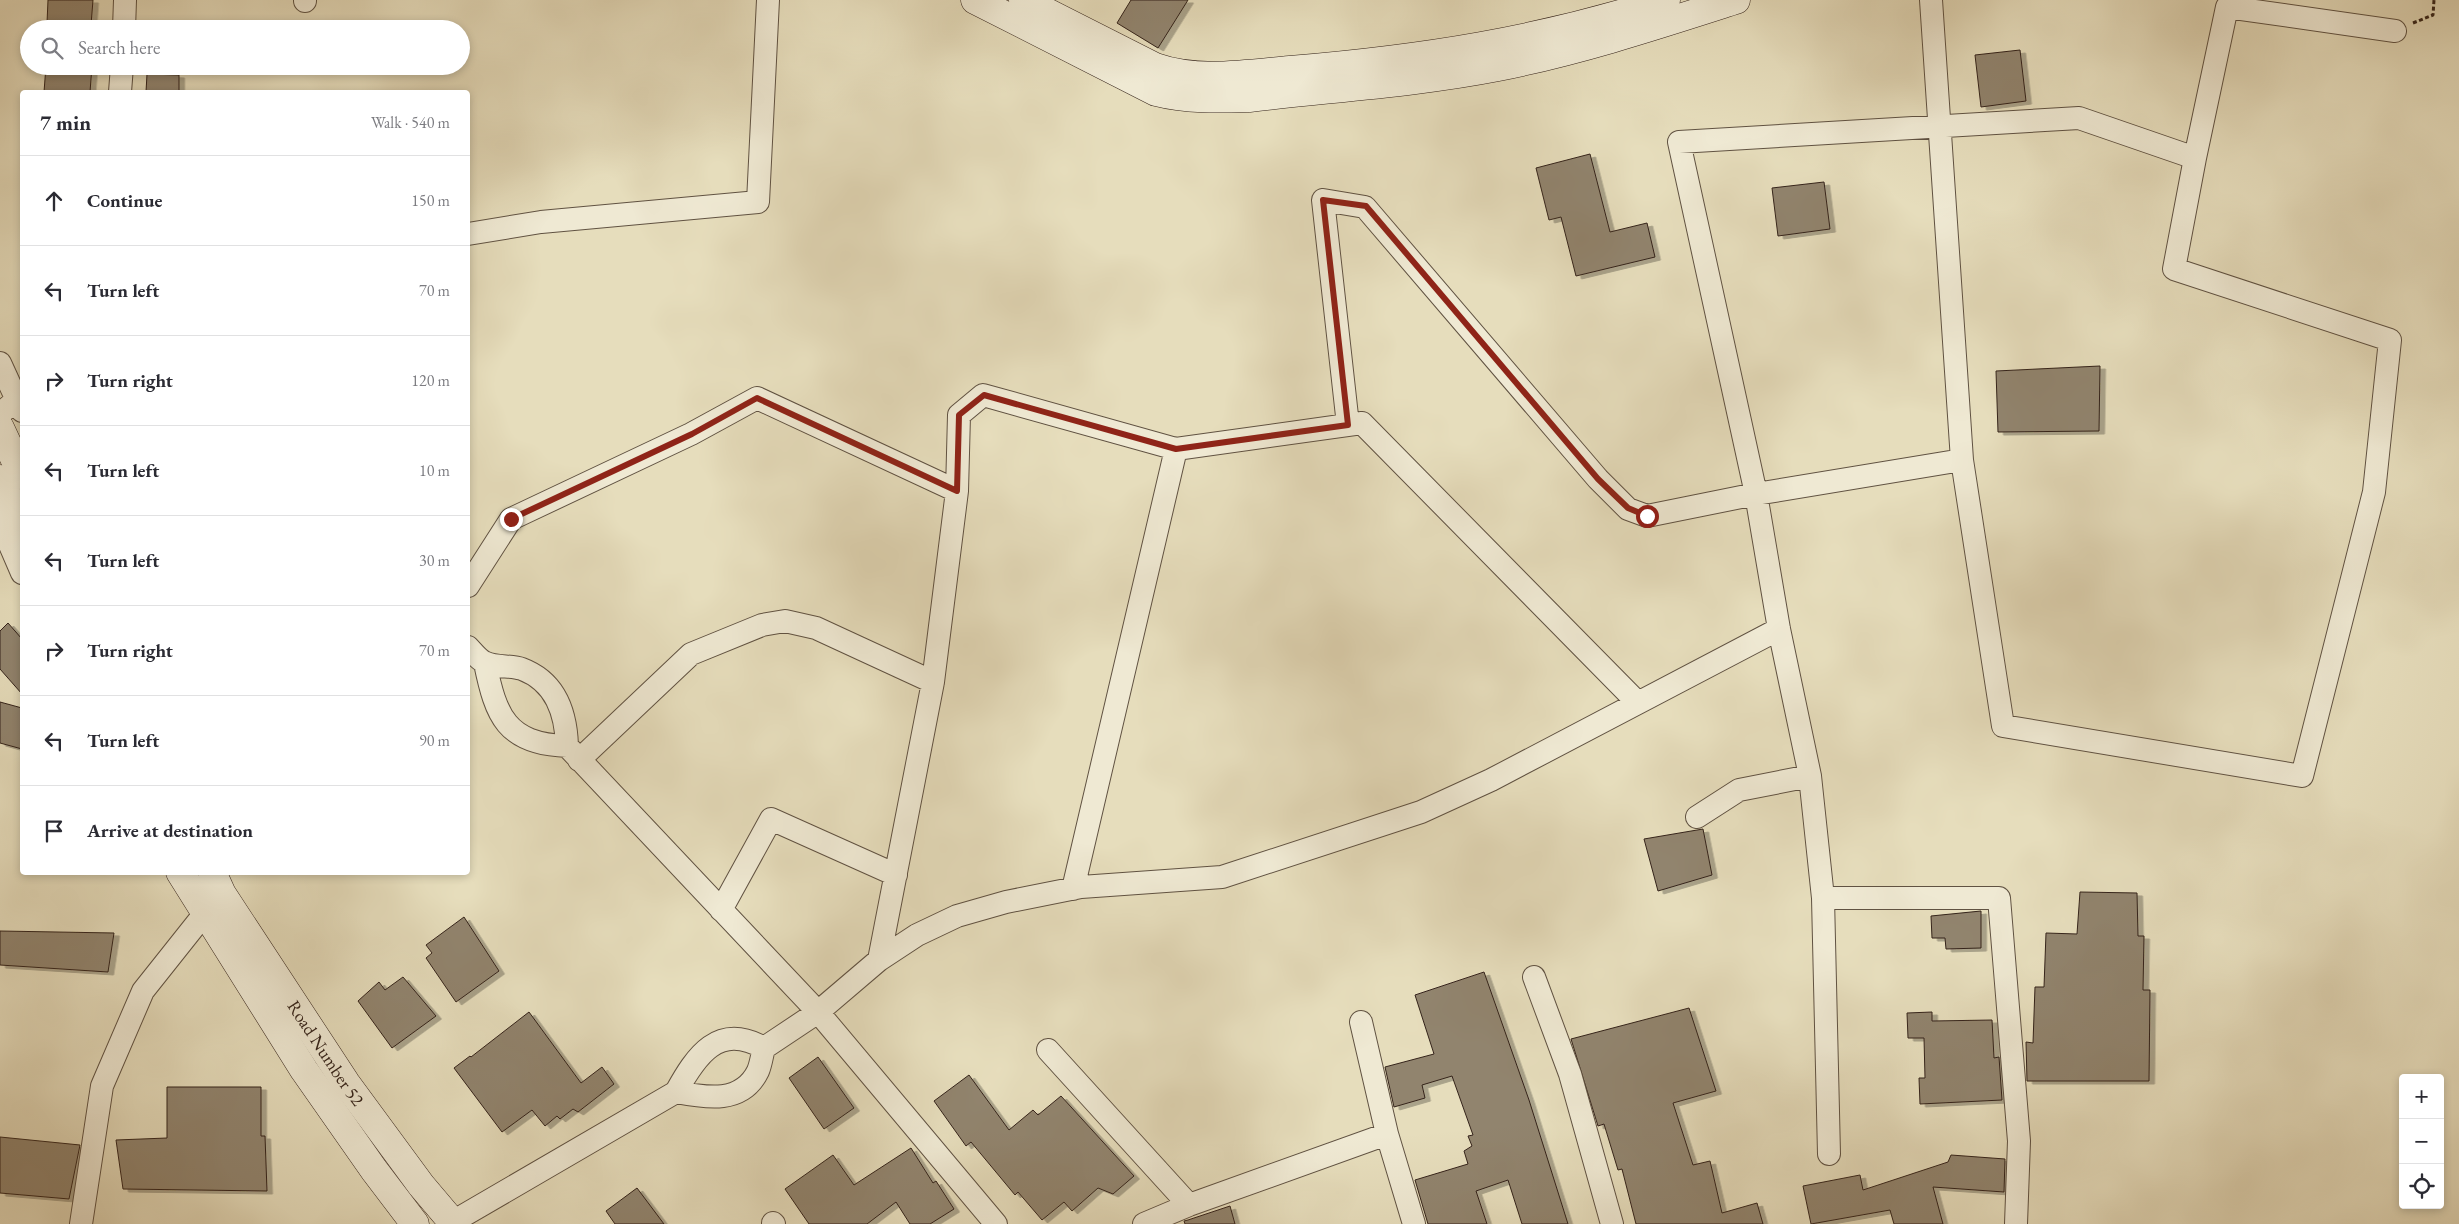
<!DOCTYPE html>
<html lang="en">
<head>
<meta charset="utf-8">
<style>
  :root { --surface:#fff; --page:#f2f2f3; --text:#2b2b33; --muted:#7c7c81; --line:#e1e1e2 }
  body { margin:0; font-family:"EB Garamond",serif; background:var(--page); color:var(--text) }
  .controls { position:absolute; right:15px; bottom:15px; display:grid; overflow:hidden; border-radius:5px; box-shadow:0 2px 8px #0003 }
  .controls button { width:45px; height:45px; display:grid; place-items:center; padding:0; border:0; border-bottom:1px solid var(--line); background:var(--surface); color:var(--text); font:25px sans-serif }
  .stop { position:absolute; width:15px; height:15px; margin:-11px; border:4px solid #8f2418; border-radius:50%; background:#fff }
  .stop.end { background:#8f2418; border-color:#fff; box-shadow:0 1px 5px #0008 }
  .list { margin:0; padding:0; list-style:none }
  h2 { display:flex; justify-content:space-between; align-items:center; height:65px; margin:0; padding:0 20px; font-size:21px }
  h2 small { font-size:16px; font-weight:400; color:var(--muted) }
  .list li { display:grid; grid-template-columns:32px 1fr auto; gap:15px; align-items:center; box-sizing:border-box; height:90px; padding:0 20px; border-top:1px solid var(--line) }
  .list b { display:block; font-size:19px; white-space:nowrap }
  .list em { font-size:16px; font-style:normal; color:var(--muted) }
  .icon { flex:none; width:28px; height:28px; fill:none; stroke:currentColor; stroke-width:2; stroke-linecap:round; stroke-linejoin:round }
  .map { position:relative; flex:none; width:2459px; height:1224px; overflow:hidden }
  .search { position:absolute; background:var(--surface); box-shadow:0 2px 8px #0003; left:20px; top:20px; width:450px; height:55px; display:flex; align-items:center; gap:12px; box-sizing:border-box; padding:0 18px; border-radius:28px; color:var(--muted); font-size:19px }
  .panel { position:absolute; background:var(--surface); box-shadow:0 2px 8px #0003; left:20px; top:90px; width:450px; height:785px; border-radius:5px }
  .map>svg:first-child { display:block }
  .building { fill:#91846e; stroke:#34231a; filter:url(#shadow) }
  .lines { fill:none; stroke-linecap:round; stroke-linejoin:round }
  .street-casing { stroke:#605242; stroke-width:24 }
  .secondary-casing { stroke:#34231a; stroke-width:29 }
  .path { stroke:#34231a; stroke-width:3; stroke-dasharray:4 2.5; stroke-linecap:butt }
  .street { stroke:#efe9d3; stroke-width:22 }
  .secondary { stroke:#efe9d3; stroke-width:28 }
  .route { stroke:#8f2418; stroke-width:6 }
  .labels { text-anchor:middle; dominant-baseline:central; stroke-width:4.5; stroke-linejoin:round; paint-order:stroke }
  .street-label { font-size:18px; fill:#34231a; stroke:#efe9d3 }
</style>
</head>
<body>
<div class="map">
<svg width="2459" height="1224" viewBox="0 0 2459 1224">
  <defs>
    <filter id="shadow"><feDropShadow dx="5.5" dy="3" stdDeviation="0" flood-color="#0004"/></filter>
  </defs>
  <rect width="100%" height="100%" fill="#e6ddbc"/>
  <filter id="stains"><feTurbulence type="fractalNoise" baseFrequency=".004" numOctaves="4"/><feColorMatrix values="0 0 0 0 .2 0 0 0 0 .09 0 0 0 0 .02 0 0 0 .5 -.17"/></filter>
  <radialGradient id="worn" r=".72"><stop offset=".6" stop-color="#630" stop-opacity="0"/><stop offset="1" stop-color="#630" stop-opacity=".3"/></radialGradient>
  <path class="building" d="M48,0H93L91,25L47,23Z
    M1131,0H1188L1158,48L1117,23Z
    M2020,50L2026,101L1981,107L1975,55Z
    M46,66H92L90,92H44Z
    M147,74L179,75V92H146Z
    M1590,154L1610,232L1647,223L1655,257L1576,276L1561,217L1549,220L1536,168Z
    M1824,182L1830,229L1778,236L1772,188Z
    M2100,366L2099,431L1998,432L1996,371Z
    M8,623L22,639V694L0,669V631Z
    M0,702L22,708V749L0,743Z
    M1703,829L1712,875L1658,891L1644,839Z
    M2080,892L2137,893L2138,936H2144L2143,990H2150L2149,1081H2027L2026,1042L2033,1043L2035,987H2044L2046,933L2077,934Z
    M1981,911V948L1946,949L1945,938H1932L1931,916Z
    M464,917L499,971L456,1002L426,958L432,953L426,945Z
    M0,931L114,933L108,972L0,965Z
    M1484,972L1529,1100L1568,1224H1522L1508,1180L1476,1191L1487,1224H1428L1415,1180L1468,1164L1464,1151L1472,1146L1468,1136L1473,1135L1452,1076L1422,1085L1425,1098L1394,1107L1385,1067L1434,1054L1415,995Z
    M403,977L436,1016L392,1048L358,1001L379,982L385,990Z
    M1689,1008L1716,1091L1673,1103L1693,1165L1710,1161L1722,1213L1757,1203L1763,1224H1636L1622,1169L1618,1170L1604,1124L1598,1126L1571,1039Z
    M529,1012L581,1083L602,1067L614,1084L578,1112L573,1109L560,1119L557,1116L545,1126L532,1110L502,1132L454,1068L470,1056L471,1057Z
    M1932,1012V1021L1992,1020L1994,1058L1999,1057L2002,1100L1920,1104L1919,1078H1925L1924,1038H1908L1907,1013Z
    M818,1057L854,1108L824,1129L789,1078Z
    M969,1075L1009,1130L1033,1110L1038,1115L1061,1096L1134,1176L1113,1194L1098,1188L1072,1211L1064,1202L1042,1220L1018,1192L1015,1195L971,1142L966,1146L934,1101Z
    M167,1087H261V1136H265L267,1191L123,1189L116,1140L167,1138Z
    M0,1137L80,1145L69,1199L0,1193Z
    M911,1148L933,1183L936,1181L954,1209L930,1224H910L896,1202L867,1224H809L785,1189L833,1155L854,1185Z
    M1951,1155L2005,1159L2004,1192L1933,1187L1943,1224H1894L1890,1210L1811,1224L1803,1186L1860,1175L1863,1190L1948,1162Z
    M637,1188L664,1224H615L606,1211Z
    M1230,1206L1235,1224H1185L1184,1221L1188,1220Z"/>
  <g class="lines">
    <g class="street-casing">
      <path id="street" d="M1931,0L1962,460L2003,726L2302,776L2374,492L2390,340L2174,269L2195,158
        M305,1V0
        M124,29L125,0
        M120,92L122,66
        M468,234L541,222L758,202L768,0
        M0,363L22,411
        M0,414L22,395
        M1348,425L1323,200L1365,207L1598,479L1628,509L1647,516L1756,494L1962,460
        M0,522L22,573
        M468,586L511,519L691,434L757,398L957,491
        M468,647C472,651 478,659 484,662C495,668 511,665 522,669C556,682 566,713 567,746L818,1012L996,1224
        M485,663C496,716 506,744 567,746
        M579,760L691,654L762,625L785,621L816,628L933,682
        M1697,817L1739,790L1810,776
        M1073,889L1176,449
        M1823,898H1999L2019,1141L2016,1224
        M721,910L771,819L896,875
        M879,960L933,682L957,491L959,415L983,395L1176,449L1362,423L1637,702
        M1534,977L1570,1074L1612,1224
        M1361,1022L1387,1134L1414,1224
        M1048,1050L1189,1205
        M676,1092C707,1098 742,1104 758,1071C761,1064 762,1055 764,1048L818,1012L879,960L917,935L957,916L1006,902L1081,887L1222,877L1421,812L1491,780L1779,629
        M1829,1154L1823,898L1810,776L1779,629L1756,494L1679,142L2079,118L2195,158L2227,7L2395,31
        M773,1223L774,1224
        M81,1224L102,1086L143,991L205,913
        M449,1224L676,1092C696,1056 718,1022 764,1048
        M1144,1224L1189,1205L1387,1134"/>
    </g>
    <g class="secondary-casing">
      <g id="secondary">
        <path d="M975,0L1156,92C1187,100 1218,99 1249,98C1332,88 1416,83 1498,67C1579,51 1658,25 1736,0"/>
        <path d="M1023,0L1155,67C1197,82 1246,74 1290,70C1422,59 1539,41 1666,0"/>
        <path d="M0,428L22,475"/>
        <path d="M0,479L22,528"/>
        <path d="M180,872L304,1070L374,1170L415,1224"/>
        <path id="s1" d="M212,872L222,894L346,1083L421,1185L454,1224"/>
      </g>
    </g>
    <path class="path" d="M2413,23L2433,15L2434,0"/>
    <use href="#street" class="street"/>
    <use href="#secondary" class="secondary"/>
  </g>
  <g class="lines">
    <path class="route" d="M511,519L692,434L757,398L957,491L959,415L984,395L1176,449L1348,425L1323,200L1366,206L1598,479L1628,508L1647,516"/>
  </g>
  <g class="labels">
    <g class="street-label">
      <text stroke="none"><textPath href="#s1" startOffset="214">Road Number 52</textPath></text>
    </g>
  </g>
  <rect width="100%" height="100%" filter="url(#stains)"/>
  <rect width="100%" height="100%" fill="url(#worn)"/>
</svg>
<div class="controls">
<button>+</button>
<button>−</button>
<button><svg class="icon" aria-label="locate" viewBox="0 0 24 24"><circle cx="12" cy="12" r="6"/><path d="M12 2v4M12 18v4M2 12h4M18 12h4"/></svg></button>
</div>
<div class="stop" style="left:1647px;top:516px"></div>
<div class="stop end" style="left:511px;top:519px"></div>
<div class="search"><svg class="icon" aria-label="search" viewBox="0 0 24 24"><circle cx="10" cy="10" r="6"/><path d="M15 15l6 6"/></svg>Search here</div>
<section class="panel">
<h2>7 min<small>Walk · 540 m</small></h2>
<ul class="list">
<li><svg class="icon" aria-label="ahead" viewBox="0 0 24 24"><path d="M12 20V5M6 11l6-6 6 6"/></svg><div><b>Continue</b></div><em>150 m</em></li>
<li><svg class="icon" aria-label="left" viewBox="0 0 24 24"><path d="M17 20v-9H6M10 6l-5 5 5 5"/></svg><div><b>Turn left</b></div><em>70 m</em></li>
<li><svg class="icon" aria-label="right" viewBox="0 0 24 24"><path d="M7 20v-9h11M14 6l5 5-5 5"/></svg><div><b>Turn right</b></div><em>120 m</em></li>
<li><svg class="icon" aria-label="left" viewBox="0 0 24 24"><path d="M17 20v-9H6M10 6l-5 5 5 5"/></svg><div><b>Turn left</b></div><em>10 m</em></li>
<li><svg class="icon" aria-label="left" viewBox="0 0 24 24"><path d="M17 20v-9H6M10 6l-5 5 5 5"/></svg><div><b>Turn left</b></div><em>30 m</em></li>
<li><svg class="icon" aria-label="right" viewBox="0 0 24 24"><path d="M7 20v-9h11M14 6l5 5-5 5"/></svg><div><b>Turn right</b></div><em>70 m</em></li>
<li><svg class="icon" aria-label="left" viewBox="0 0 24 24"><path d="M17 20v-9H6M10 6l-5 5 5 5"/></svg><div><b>Turn left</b></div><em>90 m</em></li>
<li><svg class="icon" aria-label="arrive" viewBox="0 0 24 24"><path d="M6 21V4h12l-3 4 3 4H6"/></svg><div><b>Arrive at destination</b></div></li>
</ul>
</section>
</div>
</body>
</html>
